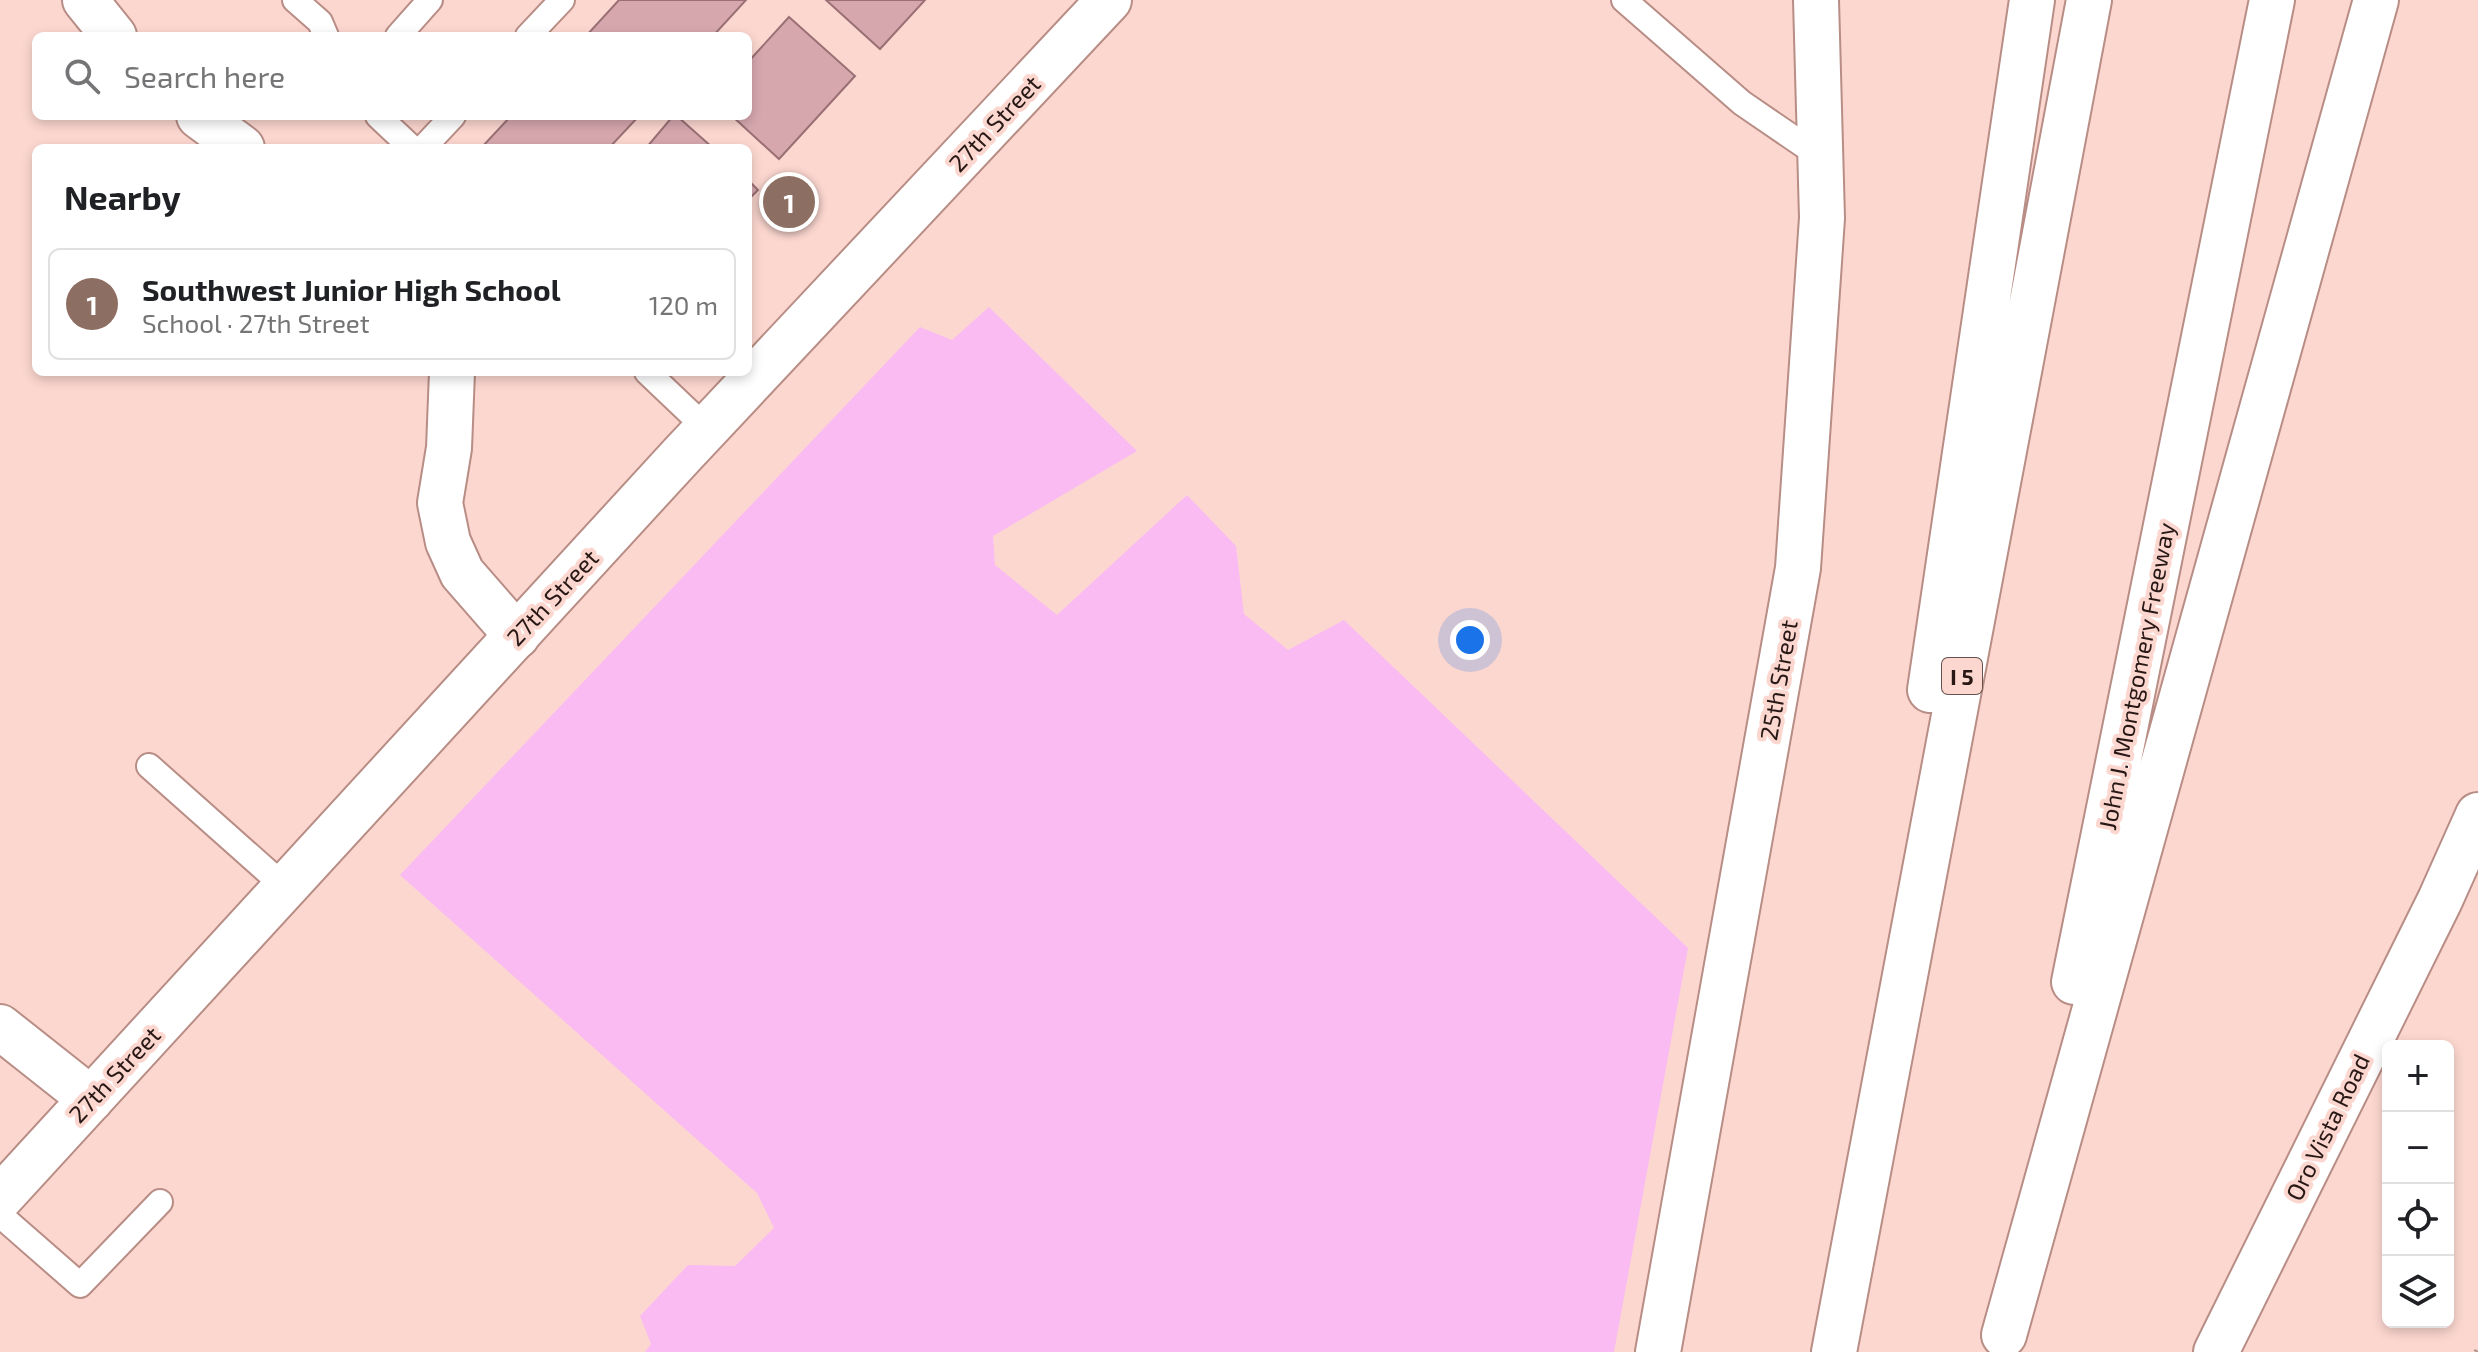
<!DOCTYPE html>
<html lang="en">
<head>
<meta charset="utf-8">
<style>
  :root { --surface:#fff; --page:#f2f2f2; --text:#202124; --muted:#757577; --line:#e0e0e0; --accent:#b45309 }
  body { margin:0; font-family:"Exo 2",sans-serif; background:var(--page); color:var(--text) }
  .controls { position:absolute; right:24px; bottom:24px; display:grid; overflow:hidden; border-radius:12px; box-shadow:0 4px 12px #0003 }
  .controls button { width:72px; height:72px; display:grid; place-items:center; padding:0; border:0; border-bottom:2px solid var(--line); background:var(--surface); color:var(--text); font:40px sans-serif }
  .you { position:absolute; left:1470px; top:640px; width:28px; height:28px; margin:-20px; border:6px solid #fff; border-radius:50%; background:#1a73e8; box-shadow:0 0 0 12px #1a73e833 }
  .badge { display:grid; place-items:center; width:52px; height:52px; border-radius:50%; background:var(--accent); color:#fff; font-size:26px; font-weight:700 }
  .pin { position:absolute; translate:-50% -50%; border:4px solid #fff; box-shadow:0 2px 8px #0006 }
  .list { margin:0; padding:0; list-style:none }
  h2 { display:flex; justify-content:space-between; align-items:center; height:104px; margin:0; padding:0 32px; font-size:34px }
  h2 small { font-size:26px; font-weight:400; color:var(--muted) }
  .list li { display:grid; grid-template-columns:52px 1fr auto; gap:24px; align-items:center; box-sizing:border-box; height:112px; margin:0 16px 16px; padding:0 16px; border:2px solid var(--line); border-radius:12px }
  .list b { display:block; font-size:30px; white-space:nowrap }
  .list p { margin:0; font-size:26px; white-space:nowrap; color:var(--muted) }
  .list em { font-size:26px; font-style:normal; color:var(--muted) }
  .icon { flex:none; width:44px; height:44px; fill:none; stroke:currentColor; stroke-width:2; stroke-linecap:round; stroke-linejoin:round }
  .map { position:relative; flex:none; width:2478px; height:1352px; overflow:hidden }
  .search { position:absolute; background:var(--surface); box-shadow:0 4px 12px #0003; left:32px; top:32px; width:720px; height:88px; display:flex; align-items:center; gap:20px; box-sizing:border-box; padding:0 28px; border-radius:12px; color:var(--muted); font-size:30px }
  .panel { position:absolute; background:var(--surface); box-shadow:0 4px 12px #0003; left:32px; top:144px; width:720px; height:232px; border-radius:12px }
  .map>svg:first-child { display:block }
  .green { fill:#fabbf3 }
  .building { fill:#d6a8ae; stroke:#9a7075; stroke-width:2 }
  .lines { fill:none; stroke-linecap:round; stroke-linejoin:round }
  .lane-casing { stroke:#b88d85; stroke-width:28 }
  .street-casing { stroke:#b88d85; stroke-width:48 }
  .secondary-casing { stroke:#b88d85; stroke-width:48 }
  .highway-casing { stroke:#b88d85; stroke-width:48 }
  .path { stroke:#b39590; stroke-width:5; stroke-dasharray:2 6; stroke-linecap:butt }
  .lane { stroke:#fff; stroke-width:24 }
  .street { stroke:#fff; stroke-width:44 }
  .secondary { stroke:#fff; stroke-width:44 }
  .highway { stroke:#fff; stroke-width:44 }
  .labels { text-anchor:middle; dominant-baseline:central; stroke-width:8; stroke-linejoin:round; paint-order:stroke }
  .shield { fill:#fcd7d0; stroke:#68514d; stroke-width:2 }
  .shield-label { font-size:22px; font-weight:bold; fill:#281815 }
  .street-label { font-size:24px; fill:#281815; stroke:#fcd7d0 }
</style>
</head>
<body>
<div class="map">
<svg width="2478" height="1352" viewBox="0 0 2478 1352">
  <rect width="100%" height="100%" fill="#fcd7d0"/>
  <path class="green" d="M989,307L1137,451L993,536L995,565L1057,615L1187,495L1236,546L1244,614L1288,650L1344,620L1688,948L1614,1352H645L651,1344L640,1316L688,1265L735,1266L774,1228L757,1193L400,875L920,327L952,340Z"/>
  <path class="building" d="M619,0H746L713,36H586Z
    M826,0H925L880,49Z
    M789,17L855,76L779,159L732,116H748V62Z
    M511,116H639L609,148H481Z
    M673,116H677L713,148H646Z
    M748,180L758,190L748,200Z"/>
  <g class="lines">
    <g class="lane-casing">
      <path id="lane" d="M295,0L320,22L326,36
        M1624,0L1742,103L1821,157
        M398,36L430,0
        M528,36L562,0
        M378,116L412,148
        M423,148L453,116
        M647,372L707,429
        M149,766L285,887
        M0,1215L80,1285L160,1202"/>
    </g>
    <g class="street-casing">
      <path id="street" d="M85,0L114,36
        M199,116L242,148
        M452,372L449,448L440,503L448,542L462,573L517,636
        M0,1027L91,1099"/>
    </g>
    <g class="secondary-casing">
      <path id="secondary" d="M0,1198L681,456L1109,0
        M1658,1352L1798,568L1822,218L1816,0
        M2216,1352L2440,900L2478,815"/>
    </g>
    <g class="highway-casing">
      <path id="highway" d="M1930,690L2032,0
        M2074,982L2272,0
        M2004,1335L2376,0
        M1834,1352L2089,0"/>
    </g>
    <path class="path" d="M2476,1352L2478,1348"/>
    <use href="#lane" class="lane"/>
    <use href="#street" class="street"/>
    <use href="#secondary" class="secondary"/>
    <use href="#highway" class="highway"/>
  </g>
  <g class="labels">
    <rect class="shield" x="1942" y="658" width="40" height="36" rx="6"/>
    <g class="shield-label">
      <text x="1962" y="676">I 5</text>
    </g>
    <g class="street-label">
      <text transform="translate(994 123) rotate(-47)">27th Street</text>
      <text transform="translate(552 597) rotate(-47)">27th Street</text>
      <text transform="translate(2136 676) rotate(-79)">John J. Montgomery Freeway</text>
      <text transform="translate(1778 680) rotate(-80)">25th Street</text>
      <text transform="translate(114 1074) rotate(-47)">27th Street</text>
      <text transform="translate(2327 1127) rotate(-64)">Oro Vista Road</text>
    </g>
  </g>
</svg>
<div class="controls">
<button>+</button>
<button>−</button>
<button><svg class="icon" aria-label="locate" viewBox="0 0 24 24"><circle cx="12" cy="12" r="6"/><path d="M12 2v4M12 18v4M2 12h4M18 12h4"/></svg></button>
<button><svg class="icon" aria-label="layers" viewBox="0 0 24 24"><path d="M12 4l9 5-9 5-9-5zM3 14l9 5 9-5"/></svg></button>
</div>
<div class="you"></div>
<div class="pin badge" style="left:789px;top:202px;background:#8d6e63">1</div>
<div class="search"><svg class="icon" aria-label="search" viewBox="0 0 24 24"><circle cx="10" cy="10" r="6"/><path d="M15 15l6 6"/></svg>Search here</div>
<section class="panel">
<h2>Nearby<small></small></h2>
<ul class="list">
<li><span class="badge" style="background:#8d6e63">1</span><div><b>Southwest Junior High School</b><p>School · 27th Street</p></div><em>120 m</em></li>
</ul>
</section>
</div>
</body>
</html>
